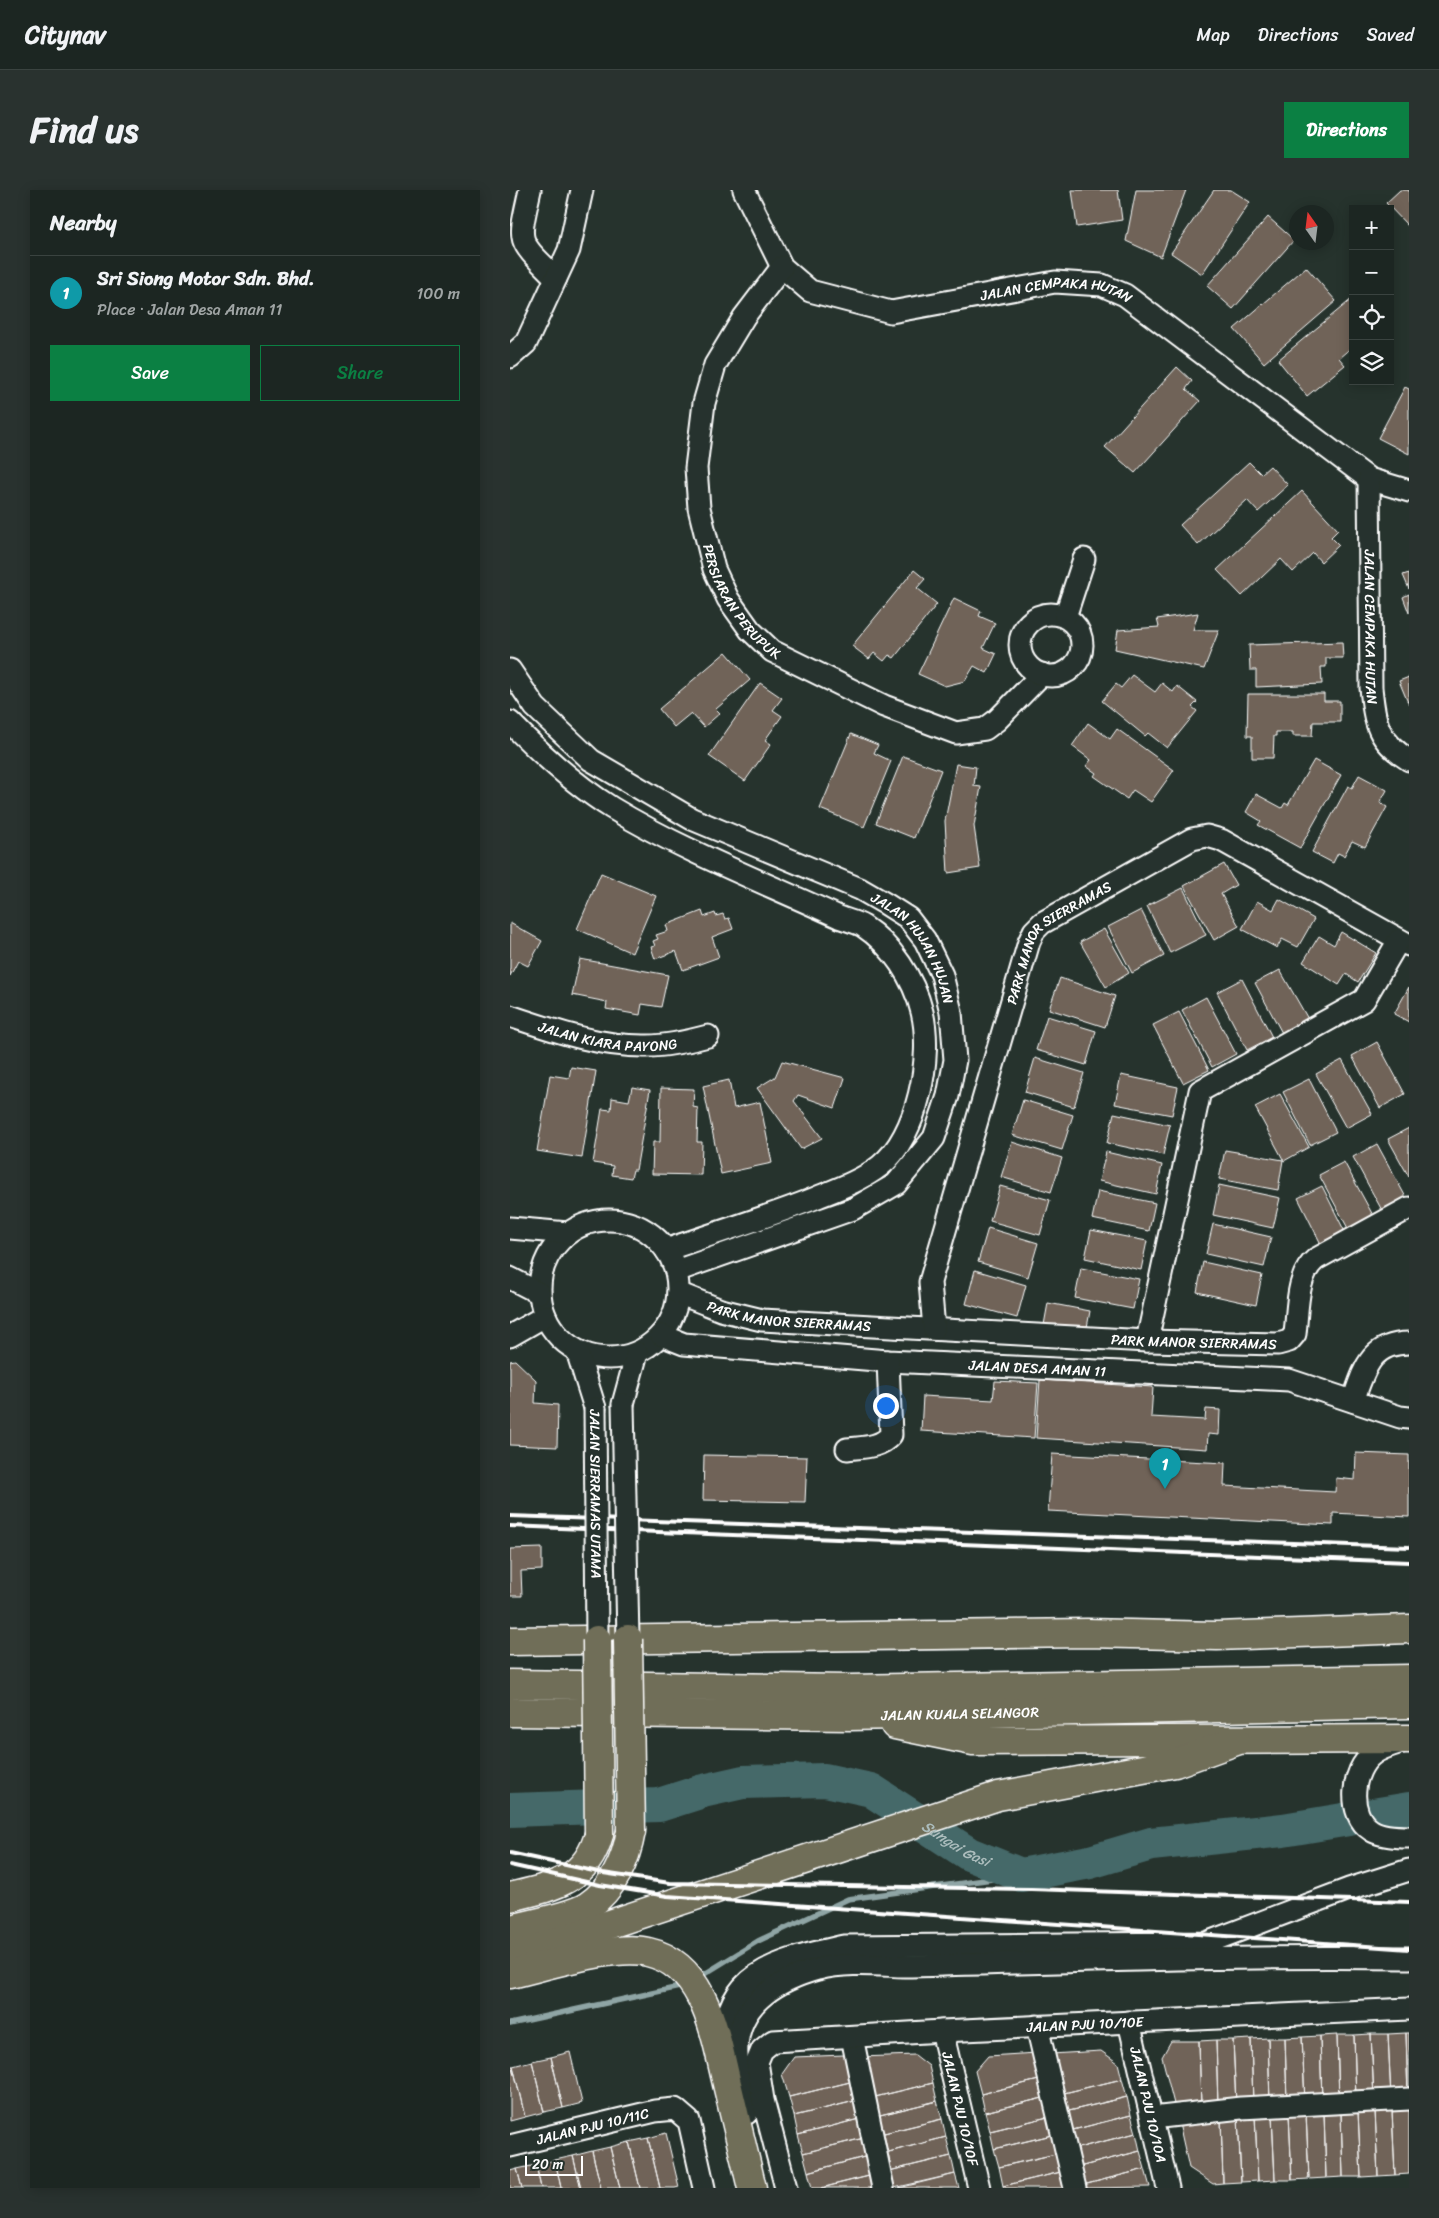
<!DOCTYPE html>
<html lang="en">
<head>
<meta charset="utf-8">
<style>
  :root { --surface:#1c2622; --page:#29322f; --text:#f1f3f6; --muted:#a0a5a5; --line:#3a4340; --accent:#0b8043 }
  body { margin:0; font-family:Sriracha,sans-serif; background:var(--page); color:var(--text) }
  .controls { position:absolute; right:15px; top:15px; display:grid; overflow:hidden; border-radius:0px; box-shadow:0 2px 12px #0003 }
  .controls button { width:45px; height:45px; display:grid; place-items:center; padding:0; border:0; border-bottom:1px solid var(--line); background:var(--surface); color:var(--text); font:25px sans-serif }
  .compass { position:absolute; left:779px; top:15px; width:45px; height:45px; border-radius:50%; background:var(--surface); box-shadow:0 2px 12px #0003; rotate:346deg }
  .scale { position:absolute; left:15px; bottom:12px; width:58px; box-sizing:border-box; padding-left:5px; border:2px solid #fff; border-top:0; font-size:14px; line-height:18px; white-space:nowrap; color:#fff; -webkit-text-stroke:4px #26332d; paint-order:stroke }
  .you { position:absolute; left:375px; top:1215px; width:18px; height:18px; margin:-12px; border:4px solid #fff; border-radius:50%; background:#1a73e8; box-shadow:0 0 0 8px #1a73e833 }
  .badge { display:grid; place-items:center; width:32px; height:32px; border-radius:50%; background:var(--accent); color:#fff; font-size:16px; font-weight:700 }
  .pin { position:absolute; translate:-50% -41px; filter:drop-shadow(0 1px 2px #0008) }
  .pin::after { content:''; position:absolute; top:26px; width:18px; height:15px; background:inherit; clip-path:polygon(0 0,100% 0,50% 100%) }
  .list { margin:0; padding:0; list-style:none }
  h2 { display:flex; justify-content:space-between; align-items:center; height:65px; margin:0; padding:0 20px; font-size:21px }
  h2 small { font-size:16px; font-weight:400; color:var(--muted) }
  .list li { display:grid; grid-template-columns:32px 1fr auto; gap:15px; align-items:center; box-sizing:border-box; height:75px; padding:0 20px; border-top:1px solid var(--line) }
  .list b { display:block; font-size:19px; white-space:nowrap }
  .list p { margin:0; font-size:16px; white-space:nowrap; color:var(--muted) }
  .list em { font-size:16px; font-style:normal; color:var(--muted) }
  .actions { display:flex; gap:10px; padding:15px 20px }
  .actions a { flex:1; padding:11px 0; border:1px solid var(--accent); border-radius:0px; text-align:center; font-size:18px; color:var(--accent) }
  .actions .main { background:var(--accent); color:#fff }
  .icon { flex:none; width:28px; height:28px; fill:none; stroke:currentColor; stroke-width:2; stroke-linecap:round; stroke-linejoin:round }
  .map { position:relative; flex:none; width:899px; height:1998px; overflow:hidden; border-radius:0px }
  header { display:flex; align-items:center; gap:30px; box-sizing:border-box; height:70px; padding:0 25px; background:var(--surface); border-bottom:1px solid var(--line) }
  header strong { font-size:24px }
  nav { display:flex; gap:28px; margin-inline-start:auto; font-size:18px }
  .intro { display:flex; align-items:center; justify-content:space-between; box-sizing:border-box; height:120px; padding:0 30px }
  h1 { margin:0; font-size:35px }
  .button { padding:12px 22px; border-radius:0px; background:var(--accent); color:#fff; font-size:18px; font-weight:700 }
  main { display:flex; gap:30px; padding:0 30px }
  aside { flex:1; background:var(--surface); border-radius:0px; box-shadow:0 2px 12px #0003 }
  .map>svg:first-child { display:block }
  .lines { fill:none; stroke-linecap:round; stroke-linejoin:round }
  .stream { stroke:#8fa5a5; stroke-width:5.5 }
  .river { stroke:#456969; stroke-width:34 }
  .building { fill:#6f6459; stroke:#fff }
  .minor-casing { stroke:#fff; stroke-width:25 }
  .highway-casing { stroke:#fff; stroke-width:31 }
  .minor { stroke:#26332d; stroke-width:21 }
  .highway { stroke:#706e59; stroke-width:28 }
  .rail { stroke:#fff; stroke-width:4 }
  .minor-bridge-casing { stroke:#fff; stroke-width:25; stroke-linecap:butt }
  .highway-bridge-casing { stroke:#fff; stroke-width:31; stroke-linecap:butt }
  .minor-bridge { stroke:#26332d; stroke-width:21 }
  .highway-bridge { stroke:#706e59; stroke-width:28 }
  .labels { text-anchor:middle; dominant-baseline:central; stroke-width:4.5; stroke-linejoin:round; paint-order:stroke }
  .street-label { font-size:14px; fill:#fff; stroke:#26332d }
  .water-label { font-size:15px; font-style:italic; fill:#abbcbc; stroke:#26332d }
</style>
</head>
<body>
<header>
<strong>Citynav</strong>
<nav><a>Map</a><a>Directions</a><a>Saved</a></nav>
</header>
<div class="intro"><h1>Find us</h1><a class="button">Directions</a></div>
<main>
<aside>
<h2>Nearby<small></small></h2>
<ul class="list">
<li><span class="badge" style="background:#0f9aa8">1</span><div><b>Sri Siong Motor Sdn. Bhd.</b><p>Place · Jalan Desa Aman 11</p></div><em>100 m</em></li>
</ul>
<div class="actions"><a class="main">Save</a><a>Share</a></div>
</aside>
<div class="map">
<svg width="899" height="1998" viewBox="0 0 899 1998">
  <rect width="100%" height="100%" fill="#26332d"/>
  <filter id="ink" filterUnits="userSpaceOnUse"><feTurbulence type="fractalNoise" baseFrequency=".02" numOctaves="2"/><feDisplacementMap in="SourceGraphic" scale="10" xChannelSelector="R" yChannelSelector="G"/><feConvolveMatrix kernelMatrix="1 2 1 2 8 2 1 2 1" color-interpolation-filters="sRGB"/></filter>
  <g filter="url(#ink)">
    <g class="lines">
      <path class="stream" d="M188,1788L248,1751L338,1709L511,1685
        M0,1834L174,1796"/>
      <path class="river" id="s1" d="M0,1620L149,1615L193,1601L233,1592L315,1590L361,1600L459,1664L511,1685L580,1672L641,1654L773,1640L899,1619"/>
    </g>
    <path class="building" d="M562,0H608L612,30L567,37Z
      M626,0H676L651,67L616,51Z
      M704,0H721L740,12L692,84L661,63Z
      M890,0H899V37L876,13Z
      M758,27L784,50L723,119L697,96Z
      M796,77L826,111L754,173L724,139Z
      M843,108V156L829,168L835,175L797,206L768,170Z
      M667,177L682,191L676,199L690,211L625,283L595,257Z
      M895,197L899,199V264L868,248Z
      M739,272L751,284L760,276L778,295L748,322L737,310L688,355L670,335Z
      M792,301L828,340L821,347L829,355L811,372L803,363L783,382L771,369L732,406L707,380Z
      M404,380L415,389L407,398L427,414L384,468L379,465L374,471L364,463L359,469L342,456Z
      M899,383V399L893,385Z
      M899,404V423L893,407Z
      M444,408L471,421L469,426L485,433L473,458L486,464L477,483L464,476L455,491L435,496L408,484Z
      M688,423L683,440H709L694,479L605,459L608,440L649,437L647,429Z
      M832,452L833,468H816V477H811L812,494L746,497V480H740L739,455Z
      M216,462L240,490L206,519L210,523L194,537L181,523L164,537L149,519Z
      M622,485L645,502L652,493L663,502L667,496L687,512L682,517L687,521L657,558L638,543L635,546L592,511L606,494L611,498Z
      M899,487V515L889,491Z
      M250,493L272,508L263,520L272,526L255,550L261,554L235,591L199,566Z
      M738,504H814V511H830V532H803L802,546H783V542H766V546H764L763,568H742V546H737Z
      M578,533L600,549L607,539L664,580L641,612L623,600L617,609L584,586L586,583L576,576L581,570L562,556Z
      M341,544L368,555L364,563L381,571L354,637L310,619Z
      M393,566L431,580L404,648L366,633Z
      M804,570L831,585L790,658L748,635L751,631L736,622L746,604L772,618L775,613L778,615Z
      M446,574L466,577L464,596L471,597L464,636L470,678L438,683L435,631Z
      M849,585L877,600L870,613L877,617L855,657L842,651L834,666L828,663L823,673L802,662L838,596L842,598Z
      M714,674L726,695L711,704L729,736L704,750L674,696Z
      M91,683L146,706L122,763L67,739Z
      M673,698L696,745L660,763L637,716Z
      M769,709L804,729L788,757L772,749L767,758L732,739L747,711L763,720Z
      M631,720L654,766L622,783L598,737Z
      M192,721L194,727L205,723L206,726L213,724L215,729L219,728L223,739L202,747L209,767L173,780L166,761L145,769L141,757L145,756L143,751L148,749L146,745L158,741L156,735Z
      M0,733L32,751L18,776L8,771L0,786Z
      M594,739L619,783L596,797L570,752Z
      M831,742L866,763L848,792L836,784L829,795L793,772L809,746L824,755Z
      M70,769L158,785L151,817L132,814L130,825L96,819L97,812L62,805Z
      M770,780L798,829L772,843L745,793Z
      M550,788L605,806L595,837L539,819Z
      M732,789L762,847L737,860L707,802Z
      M899,797V832L884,824Z
      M696,807L726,864L702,877L672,820Z
      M669,822L699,880L673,893L643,835Z
      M537,826L586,841L576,875L526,860Z
      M867,852L895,904L870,918L842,866Z
      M525,868L574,883L564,917L515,902Z
      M832,870L862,924L836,938L806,884Z
      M272,871L335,888L325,918L288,905L284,911L312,948L291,959L247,898L265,887Z
      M61,877L86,881L72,968L27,961L40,885L59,888Z
      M611,885L668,897L662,925L605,914Z
      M799,889L826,942L800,955L773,902Z
      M219,890L224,918L250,912L262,973L211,984L193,896Z
      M122,897L140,900L126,980H123L121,988L102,985L103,976L83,973L92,919L101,920L102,908L119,911Z
      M151,898L184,899L183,917L188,918L187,952H192L191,985L142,984L143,952H150Z
      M770,904L799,957L774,971L745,917Z
      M513,910L563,925L552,960L502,945Z
      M604,923L660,935L653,965L597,953Z
      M899,938V987L878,949Z
      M502,952L552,968L541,1002L491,987Z
      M867,954L898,1011L874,1024L843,967Z
      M715,960L773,970L768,1000L709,989Z
      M596,962L652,975L646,1004L589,991Z
      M834,972L865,1029L840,1042L809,985Z
      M709,995L770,1008L763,1038L703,1025Z
      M490,996L540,1010L530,1045L480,1031Z
      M812,996L836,1044L812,1056L788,1008Z
      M588,1001L645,1013L639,1041L582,1029Z
      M703,1034L761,1047L754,1077L696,1064Z
      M478,1038L528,1053L518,1087L468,1072Z
      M581,1040L637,1051L631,1080L575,1068Z
      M693,1072L752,1085L746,1115L687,1102Z
      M571,1078L629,1089L623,1119L565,1108Z
      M465,1080L516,1095L507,1128L456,1114Z
      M538,1113L580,1121L576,1143L534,1135Z
      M5,1170L26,1190L25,1213L48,1215L47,1257L0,1255V1171Z
      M530,1190L643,1197L641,1227L695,1230L696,1219L710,1220L709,1245L698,1244L697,1259L526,1248Z
      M485,1191L528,1193L524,1248L411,1241L413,1206L483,1210Z
      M846,1263L899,1265V1327L823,1323V1335L538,1321L542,1264L715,1273L714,1296L825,1302L826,1288L845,1290Z
      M194,1265L297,1267L295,1312L193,1310Z
      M32,1358V1380L11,1381L12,1406H0V1359Z
      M896,1843H899V1907H898Z
      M896,1843L898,1907L881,1908L878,1844Z
      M861,1844H878L881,1908L864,1909Z
      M861,1844L864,1909L846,1910L844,1845Z
      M827,1845H844L846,1910H829Z
      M827,1845L829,1910L812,1911L810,1846Z
      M810,1846L812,1911L795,1912L792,1847Z
      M792,1847L795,1912H777L775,1848Z
      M758,1848H775L777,1912L760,1913Z
      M758,1848L760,1913L743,1914L741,1849Z
      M741,1849L743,1914H726L723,1850Z
      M706,1850H723L726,1914L708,1915Z
      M706,1850L708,1915L691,1916L689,1851Z
      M661,1851H689L691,1916L665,1918L652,1867Z
      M591,1861L608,1873L612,1889L550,1904L541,1864Z
      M60,1862L72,1913L53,1918L41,1867Z
      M527,1863L533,1889L471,1904L465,1881L478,1866Z
      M334,1865L340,1892L279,1907L272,1884L284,1867Z
      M405,1865L419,1876L423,1893L361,1908L350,1867Z
      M41,1867L53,1918L34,1922L22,1871Z
      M22,1871L34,1922L15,1927L3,1876Z
      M0,1876H3L15,1927L0,1931Z
      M533,1889L537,1907L475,1922L471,1904Z
      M612,1889L617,1907L555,1922L550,1904Z
      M340,1892L345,1911L284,1926L279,1907Z
      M423,1893L427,1911L366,1926L361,1908Z
      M537,1907L542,1926L480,1941L475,1922Z
      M617,1907L621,1925L559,1941L555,1922Z
      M345,1911L349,1929L288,1945L284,1926Z
      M427,1911L432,1929L370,1944L366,1926Z
      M899,1919V1984L885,1985L882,1920Z
      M865,1920H882L885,1985L868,1986Z
      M865,1920L868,1986L851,1987L848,1921Z
      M848,1921L851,1987H833L831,1922Z
      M814,1922H831L833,1987L816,1988Z
      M814,1922L816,1988L799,1989L796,1923Z
      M796,1923L799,1989L782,1990L779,1924Z
      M779,1924L782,1990H765L762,1925Z
      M621,1925L626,1943L564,1959L559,1941Z
      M745,1925H762L765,1990L748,1991Z
      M745,1925L748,1991L731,1992L728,1926Z
      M542,1926L546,1944L484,1959L480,1941Z
      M728,1926L731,1992L713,1993L711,1927Z
      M711,1927L713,1993L703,1994L679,1978L668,1929Z
      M349,1929L354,1948L293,1963L288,1945Z
      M432,1929L436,1947L375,1963L370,1944Z
      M156,1943L169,1997L165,1998H150L138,1948Z
      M626,1943L630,1961L569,1977L564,1959Z
      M546,1944L550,1963L489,1977L484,1959Z
      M436,1947L441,1966L379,1981L375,1963Z
      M138,1948L150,1998H130L119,1952Z
      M354,1948L358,1966L298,1982L293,1963Z
      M119,1952L130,1998H110L100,1957Z
      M100,1957L110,1998H91L82,1961Z
      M82,1961L91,1998H71L63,1966Z
      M630,1961L635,1979L573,1995L569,1977Z
      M550,1963L555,1981L493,1996L489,1977Z
      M63,1966L71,1998H51L45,1970Z
      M358,1966L363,1985L311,1998H302L298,1982Z
      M441,1966L445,1984L384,1998L379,1981Z
      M45,1970L51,1998H31L26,1975Z
      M26,1975L31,1998H12L7,1979Z
      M7,1979L12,1998H0V1981Z
      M635,1979L640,1997L574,1998L573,1995Z
      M555,1981L559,1998H494L493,1996Z
      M445,1984L449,1998H389Z
      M363,1985L366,1998H311Z"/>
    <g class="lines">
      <g class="minor-casing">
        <g id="minor">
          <path d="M20,0C8,55 6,48 46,88"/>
          <path id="s2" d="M234,0L272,77L300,101L381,122L545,92L592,95L615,105L859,289L899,301"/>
          <path id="s3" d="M272,77L234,127L205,175L194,213L186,278L189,318L204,379L218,409L240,440L262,461L374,516L446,543L475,539L487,530L532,484"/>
          <path d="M0,167L16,153L59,60L72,0"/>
          <path id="s4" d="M859,289L861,498C865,534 867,550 899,570"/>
          <circle cx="541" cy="455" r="31"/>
          <path d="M555,427L574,369"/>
          <path id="s5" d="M0,480L25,517L81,570L182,629L350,699L376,714L398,728L415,750L432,785L441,822L445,870L438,906L424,948L386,994L343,1019L166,1081"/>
          <path d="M0,532C30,563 65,595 102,618C173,661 253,692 329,727C336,730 346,732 353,736C382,755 404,789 412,822C423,866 408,946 370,976C351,991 325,1000 303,1009C255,1028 205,1043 156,1060"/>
          <path id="s6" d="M0,826C45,841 90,857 138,856C158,856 179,851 198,846"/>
          <circle cx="99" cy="1099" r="69"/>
          <path d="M0,1038L58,1043"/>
          <path d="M0,1088L29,1103"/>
          <path id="s7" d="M168,1103L211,1120L252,1130L637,1151L768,1154L779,1151L785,1144C788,1119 786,1085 806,1069L899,1018"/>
          <path id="s8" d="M424,1139L420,1092L519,752L524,741L532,733L682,649L697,646L711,650L899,755"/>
          <path id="s9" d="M151,1145L174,1154L378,1171L779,1190L890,1227L899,1228"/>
          <path d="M0,1146L35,1126"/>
          <path d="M637,1151L690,901L854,810L889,750"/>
          <path d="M67,1161L85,1218"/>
          <path d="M843,1211C854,1180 860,1153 899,1153"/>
          <path d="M113,1214L127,1163"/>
          <path d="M337,1259C353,1257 370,1258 381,1245L378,1171"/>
          <path d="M892,1552C882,1555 871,1558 863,1564C841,1580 837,1625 861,1640C870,1646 888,1647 899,1647"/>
          <path id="s10" d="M619,1832L658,1998"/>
          <path d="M527,1836L565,1998"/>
          <path id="s11" d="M432,1841L469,1998"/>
          <path d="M342,1847L373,1998"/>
          <path d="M213,1860C213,1780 269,1771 334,1756L696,1753L839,1699L899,1680"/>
          <path d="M237,1923C227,1879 214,1836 255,1804C270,1792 290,1784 308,1779C336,1772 365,1775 394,1776C420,1776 446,1774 472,1774C614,1770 756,1766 899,1768"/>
          <path d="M642,1928L731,1918L899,1909"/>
          <path id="s12" d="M0,1956L145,1921L165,1919L179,1931L194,1998"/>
          <path id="s13" d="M276,1998L253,1910L247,1872L252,1860L263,1851L432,1841L899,1819"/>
        </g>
      </g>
      <g class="highway-casing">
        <g id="highway">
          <path d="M0,1451L577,1443L707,1446L899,1439"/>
          <path d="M0,1494L339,1499L899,1489"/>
          <path id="s14" d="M0,1522L340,1526L899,1514"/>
          <path d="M385,1535L463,1551L899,1549"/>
          <path d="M0,1707C42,1697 77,1691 89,1644"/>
          <path d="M0,1739C18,1735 63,1726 78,1716C103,1699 116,1670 121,1641"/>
          <path d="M0,1767L488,1606L665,1573L726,1551"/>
          <path d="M0,1784C36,1776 104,1754 138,1762C197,1775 206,1850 218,1898C226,1931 234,1965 242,1998"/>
        </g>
      </g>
      <use href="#minor" class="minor"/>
      <use href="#highway" class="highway"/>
      <path class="rail" d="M0,1326L899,1357
        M0,1336L899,1372
        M0,1663L93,1683L160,1693L521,1699L899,1712
        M0,1675L90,1695L157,1706L899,1759"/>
      <g class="minor-bridge-casing">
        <g id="minor-bridge">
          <path d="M113,1214L118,1449"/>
          <path id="s15" d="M85,1218L87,1450"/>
        </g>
      </g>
      <g class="highway-bridge-casing">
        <path id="highway-bridge" d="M118,1449L121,1641
          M87,1450L89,1644"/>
      </g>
      <use href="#minor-bridge" class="minor-bridge"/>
      <use href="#highway-bridge" class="highway-bridge"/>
    </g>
  </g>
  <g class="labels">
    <g class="street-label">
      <text stroke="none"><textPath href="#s2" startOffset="375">JALAN CEMPAKA HUTAN</textPath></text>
      <text stroke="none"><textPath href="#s3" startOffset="369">PERSIARAN PERUPUK</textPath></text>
      <text stroke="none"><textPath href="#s4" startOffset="148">JALAN CEMPAKA HUTAN</textPath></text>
      <text stroke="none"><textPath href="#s8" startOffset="420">PARK MANOR SIERRAMAS</textPath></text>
      <text stroke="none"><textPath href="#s5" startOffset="504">JALAN HUJAN HUJAN</textPath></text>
      <text stroke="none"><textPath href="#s6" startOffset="101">JALAN KIARA PAYONG</textPath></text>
      <text stroke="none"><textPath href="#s7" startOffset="115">PARK MANOR SIERRAMAS</textPath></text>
      <text stroke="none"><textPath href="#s7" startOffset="521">PARK MANOR SIERRAMAS</textPath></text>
      <text stroke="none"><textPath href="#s9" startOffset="379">JALAN DESA AMAN 11</textPath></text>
      <text stroke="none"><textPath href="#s15" startOffset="86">JALAN SIERRAMAS UTAMA</textPath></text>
      <text stroke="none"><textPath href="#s14" startOffset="450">JALAN KUALA SELANGOR</textPath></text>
      <text stroke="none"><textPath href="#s13" startOffset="469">JALAN PJU 10/10E</textPath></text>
      <text stroke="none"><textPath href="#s10" startOffset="85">JALAN PJU 10/10A</textPath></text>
      <text stroke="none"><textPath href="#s11" startOffset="80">JALAN PJU 10/10F</textPath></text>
      <text stroke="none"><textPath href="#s12" startOffset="85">JALAN PJU 10/11C</textPath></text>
    </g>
    <g class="water-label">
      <text stroke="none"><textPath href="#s1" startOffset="466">Sungai Gasi</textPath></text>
    </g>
  </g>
</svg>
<div class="controls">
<button>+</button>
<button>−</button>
<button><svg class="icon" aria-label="locate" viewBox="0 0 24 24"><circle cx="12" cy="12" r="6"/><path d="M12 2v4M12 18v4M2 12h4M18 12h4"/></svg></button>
<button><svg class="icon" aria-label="layers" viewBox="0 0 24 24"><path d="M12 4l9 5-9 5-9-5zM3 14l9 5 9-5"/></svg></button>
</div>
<svg class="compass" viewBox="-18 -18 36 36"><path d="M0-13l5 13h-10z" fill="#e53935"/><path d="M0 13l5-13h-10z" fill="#a0a5a5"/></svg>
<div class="scale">20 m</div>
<div class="you"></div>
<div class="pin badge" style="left:655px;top:1299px;background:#0f9aa8">1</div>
</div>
</main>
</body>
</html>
